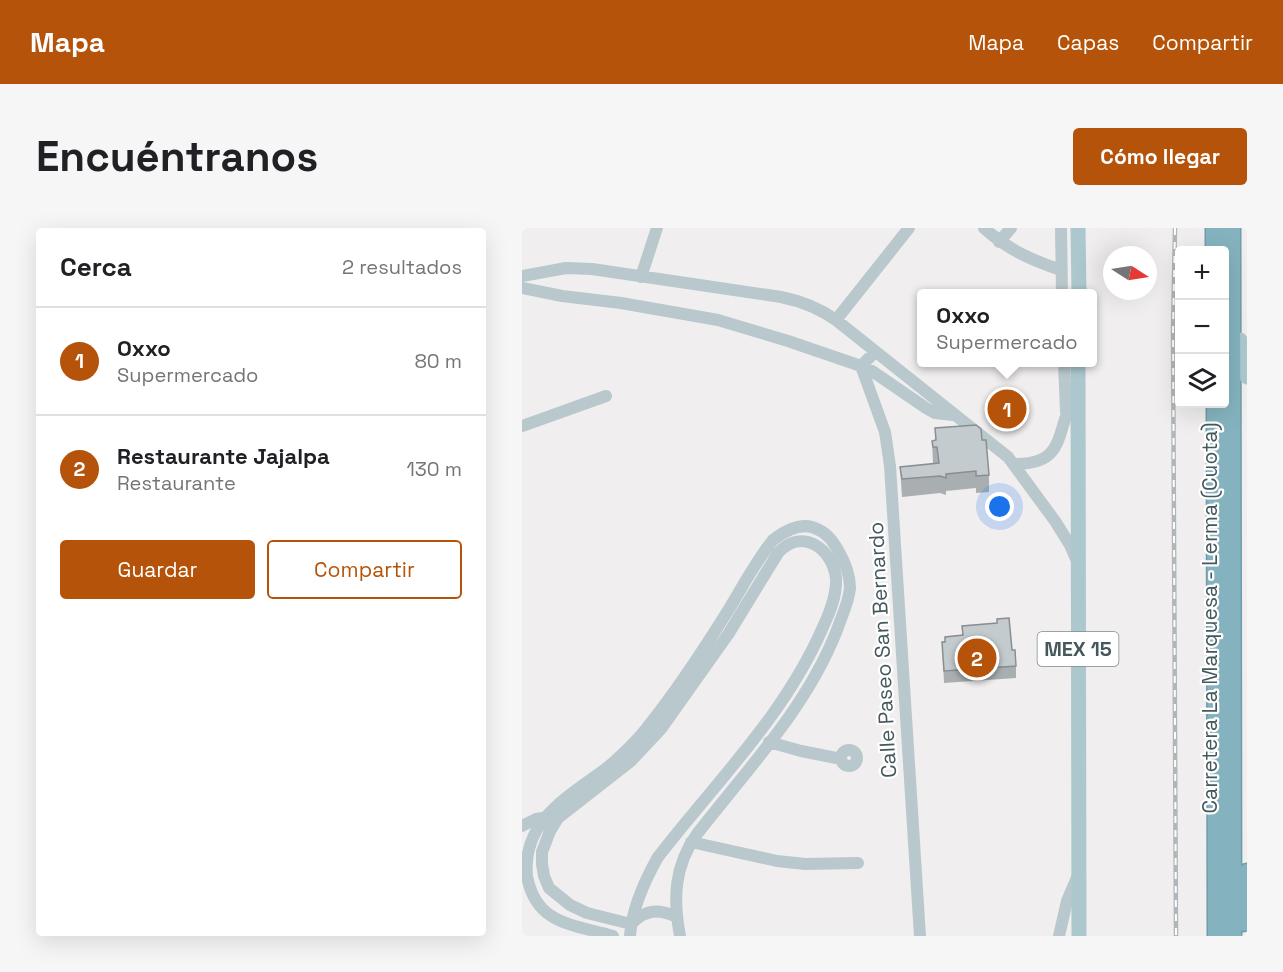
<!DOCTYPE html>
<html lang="es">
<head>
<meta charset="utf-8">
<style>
  :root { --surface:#fff; --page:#f6f6f6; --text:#202124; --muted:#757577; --line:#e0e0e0; --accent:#b45309 }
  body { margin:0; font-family:"Space Grotesk",sans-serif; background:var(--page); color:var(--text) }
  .controls { position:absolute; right:18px; top:18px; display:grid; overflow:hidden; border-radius:6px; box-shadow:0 6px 24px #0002 }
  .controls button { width:54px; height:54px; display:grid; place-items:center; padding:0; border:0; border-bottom:2px solid var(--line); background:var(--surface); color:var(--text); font:30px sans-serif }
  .compass { position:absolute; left:581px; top:18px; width:54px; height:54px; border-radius:50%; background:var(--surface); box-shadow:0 6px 24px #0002; rotate:102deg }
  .you { position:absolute; left:478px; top:279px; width:21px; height:21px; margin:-15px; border:4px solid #fff; border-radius:50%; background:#1a73e8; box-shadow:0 0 0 9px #1a73e833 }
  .badge { display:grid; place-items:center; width:39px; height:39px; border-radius:50%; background:var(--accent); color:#fff; font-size:20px; font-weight:700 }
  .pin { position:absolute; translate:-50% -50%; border:3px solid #fff; box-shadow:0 2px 6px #0006 }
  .popup { position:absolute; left:395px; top:61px; width:180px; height:78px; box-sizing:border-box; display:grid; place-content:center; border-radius:6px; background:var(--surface); filter:drop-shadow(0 2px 4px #0005); font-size:20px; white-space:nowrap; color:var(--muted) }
  .popup b { font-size:22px; color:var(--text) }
  .popup::after { content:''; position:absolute; left:50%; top:100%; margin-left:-12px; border:12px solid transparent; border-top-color:var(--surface) }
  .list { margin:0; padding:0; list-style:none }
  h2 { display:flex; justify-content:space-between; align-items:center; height:78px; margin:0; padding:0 24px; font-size:26px }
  h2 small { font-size:20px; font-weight:400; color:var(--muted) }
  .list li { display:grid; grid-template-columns:39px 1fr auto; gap:18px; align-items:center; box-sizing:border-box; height:108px; padding:0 24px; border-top:2px solid var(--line) }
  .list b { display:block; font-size:22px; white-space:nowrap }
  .list p { margin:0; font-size:20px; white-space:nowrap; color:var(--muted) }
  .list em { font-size:20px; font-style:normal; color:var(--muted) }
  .actions { display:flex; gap:12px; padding:18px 24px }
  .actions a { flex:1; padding:14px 0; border:2px solid var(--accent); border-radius:6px; text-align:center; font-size:21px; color:var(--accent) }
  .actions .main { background:var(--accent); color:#fff }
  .icon { flex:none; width:33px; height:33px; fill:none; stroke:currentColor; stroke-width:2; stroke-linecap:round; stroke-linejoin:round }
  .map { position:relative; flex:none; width:725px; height:708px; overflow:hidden; border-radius:6px }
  header { display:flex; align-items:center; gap:36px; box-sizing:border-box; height:84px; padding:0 30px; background:var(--accent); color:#fff }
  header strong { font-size:28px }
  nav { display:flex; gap:33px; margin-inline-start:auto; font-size:21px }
  .intro { display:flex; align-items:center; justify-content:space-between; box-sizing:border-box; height:144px; padding:0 36px }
  h1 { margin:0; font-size:42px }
  .button { padding:15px 27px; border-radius:6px; background:var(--accent); color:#fff; font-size:21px; font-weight:700 }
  main { display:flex; gap:36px; padding:0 36px }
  aside { flex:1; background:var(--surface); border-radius:6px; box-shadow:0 6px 24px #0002 }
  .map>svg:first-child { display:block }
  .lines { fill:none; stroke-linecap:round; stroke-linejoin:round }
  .highway-casing { stroke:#6f9eaa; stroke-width:21 }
  .minor { stroke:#b9c8cc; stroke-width:12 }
  .major { stroke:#acc8ce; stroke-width:15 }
  .highway { stroke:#84b3bf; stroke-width:18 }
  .rail-casing { stroke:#b0b6b9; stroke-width:4.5 }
  .rail { stroke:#fff; stroke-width:2; stroke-dasharray:7; stroke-linecap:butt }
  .wall { fill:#a9afb1 }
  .building { fill:#c4cbce; stroke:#898e90; stroke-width:1.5 }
  .labels { text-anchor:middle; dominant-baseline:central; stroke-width:4.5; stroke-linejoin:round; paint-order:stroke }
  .shield { fill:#fff; stroke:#7d8a8d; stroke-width:1.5 }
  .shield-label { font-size:20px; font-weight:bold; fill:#45585c }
  .street-label { font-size:21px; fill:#45585c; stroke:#fff }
</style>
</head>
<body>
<header>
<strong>Mapa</strong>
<nav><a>Mapa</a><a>Capas</a><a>Compartir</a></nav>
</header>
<div class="intro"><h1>Encuéntranos</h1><a class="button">Cómo llegar</a></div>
<main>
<aside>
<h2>Cerca<small>2 resultados</small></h2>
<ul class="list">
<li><span class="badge">1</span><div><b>Oxxo</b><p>Supermercado</p></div><em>80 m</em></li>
<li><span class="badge">2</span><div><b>Restaurante Jajalpa</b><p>Restaurante</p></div><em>130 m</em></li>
</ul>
<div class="actions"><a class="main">Guardar</a><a>Compartir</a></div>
</aside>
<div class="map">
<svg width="725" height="708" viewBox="0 0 725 708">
  <rect width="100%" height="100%" fill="#f1eeef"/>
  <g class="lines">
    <g class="highway-casing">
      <path id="highway" d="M709,0L710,708
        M693,22V0
        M694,176L695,708
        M721,694L725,645"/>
    </g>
    <path class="minor" d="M462,0C485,21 509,32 539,42
      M539,0L540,66
      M477,14L489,0
      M0,48L44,40L70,41L259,69C279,73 297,80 314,92L486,229L533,293L548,317L555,333
      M119,49L135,0
      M0,60L40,68L99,75L196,92L266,113L339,138L350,143L404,180L413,185L431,187
      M314,92L387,0
      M353,124L339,138L363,204L368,238L398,708
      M542,134L544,184
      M0,198L84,168
      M492,236C550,236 530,198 556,166
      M247,514L279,523L319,531
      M319 530a8 8 0 1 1 16 0a8 8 0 1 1-16 0Z
      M0,598L14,591L21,590
      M169,614L255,633L283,636L336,635
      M110,695C124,681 137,681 155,689
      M91,708C51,696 14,697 5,648C0,591 48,568 86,539C101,526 115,513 127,497C157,460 182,421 207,381C221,358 234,333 251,312C264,302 282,293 297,302C306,306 311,314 316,322C323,334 328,346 328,360C327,371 323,381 319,391C291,473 227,539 175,606C152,638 151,671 158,708
      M108,708C110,681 123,652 136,629C194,554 263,487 301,399C308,384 315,367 314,350C310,320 280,299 256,325L207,405L139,501L109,533L36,590L28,603L20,624V636L22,648L27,660L48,677L65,685L109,696
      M537,708L545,673L556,647"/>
    <path class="major" d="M556,0L557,66
      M718,112L720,142L725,149
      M556,134L557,708"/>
    <use href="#highway" class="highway"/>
    <g class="rail-casing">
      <path id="rail" d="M653,0L651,102L654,708"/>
    </g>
    <use href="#rail" class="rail"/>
  </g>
  <path class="wall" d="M413,200L460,212L467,247V264L454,265V260L424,263V267L418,265L380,269L378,239L411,236L410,213L413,212Z
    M440,398L490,422L494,438V450L422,455L420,414L440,407Z"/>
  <path class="building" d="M454,197L459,201L460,212H464L467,247L454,248V243L424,246V250L418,248L380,251L378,239L417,235L415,219H411L410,213L414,212L413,200Z
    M487,390L490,422H493L494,438L422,443L420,414H423V409L441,407L440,398L475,395V391Z"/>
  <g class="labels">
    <rect class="shield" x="515.5" y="404" width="81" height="34" rx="4.5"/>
    <g class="shield-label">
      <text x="556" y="421">MEX 15</text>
    </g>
    <g class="street-label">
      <text transform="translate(687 390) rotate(-90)">Carretera La Marquesa - Lerma (Cuota)</text>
      <text transform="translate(360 422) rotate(-93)">Calle Paseo San Bernardo</text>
    </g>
  </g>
</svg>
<div class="controls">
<button>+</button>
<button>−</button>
<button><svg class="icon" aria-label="layers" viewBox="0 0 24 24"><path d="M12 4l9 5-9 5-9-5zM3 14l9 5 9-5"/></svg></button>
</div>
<svg class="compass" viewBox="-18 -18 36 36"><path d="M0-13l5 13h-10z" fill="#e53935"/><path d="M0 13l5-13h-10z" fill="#757577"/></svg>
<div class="you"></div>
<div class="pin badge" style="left:485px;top:181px">1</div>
<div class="popup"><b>Oxxo</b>Supermercado</div>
<div class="pin badge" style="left:455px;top:430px">2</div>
</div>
</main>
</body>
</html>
